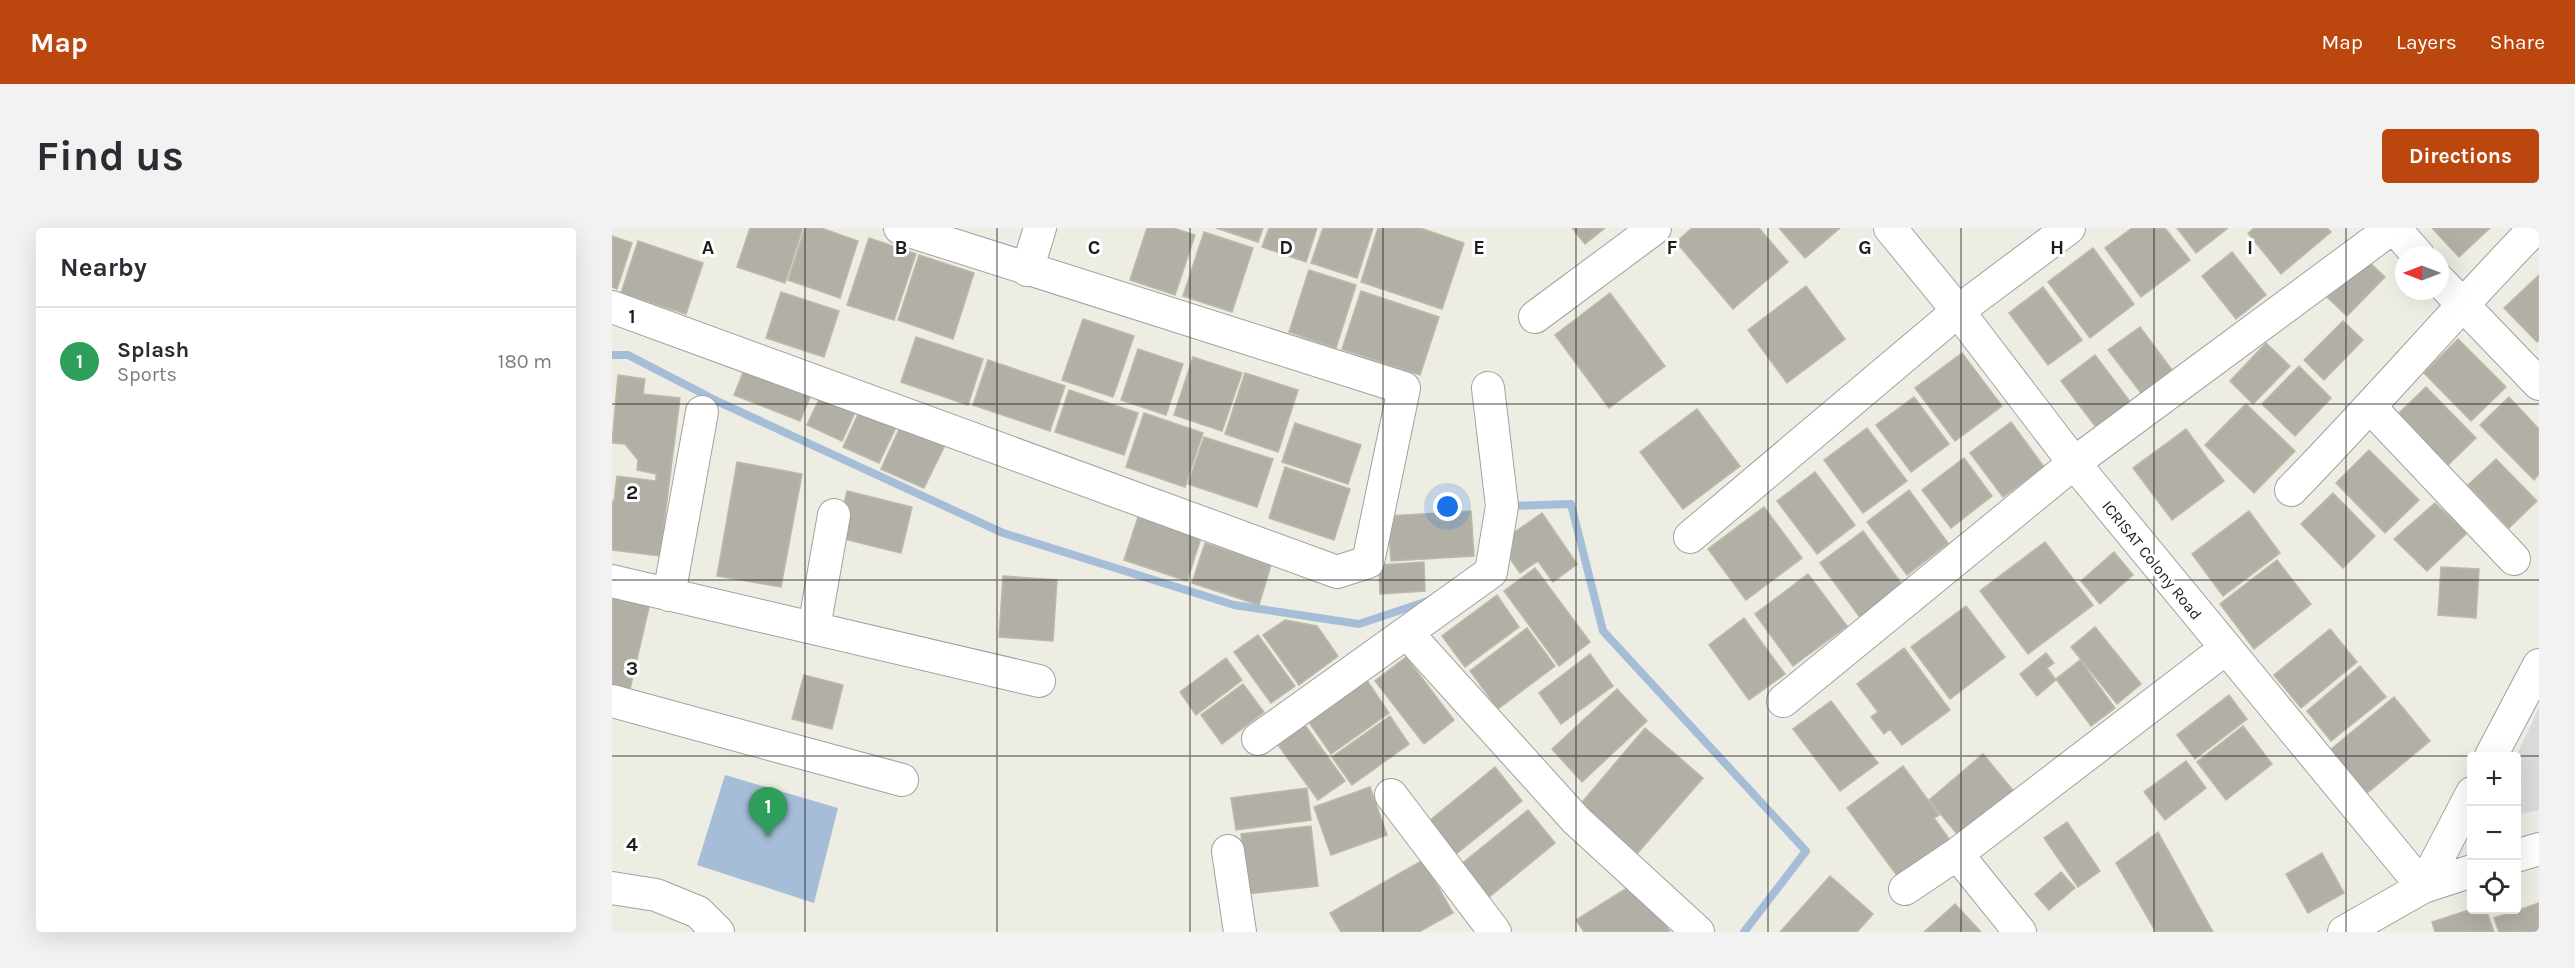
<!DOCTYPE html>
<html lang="en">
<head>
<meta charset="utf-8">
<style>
  :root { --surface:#fff; --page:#f2f2f3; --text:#2b2b33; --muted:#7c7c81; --line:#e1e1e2; --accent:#bb460e }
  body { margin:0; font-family:Karla,sans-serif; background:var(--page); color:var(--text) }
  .controls { position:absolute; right:18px; bottom:18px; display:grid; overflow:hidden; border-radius:6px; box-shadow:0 6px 24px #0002 }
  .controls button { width:54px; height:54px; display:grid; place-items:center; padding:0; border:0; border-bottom:2px solid var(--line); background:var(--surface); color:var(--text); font:30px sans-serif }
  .compass { position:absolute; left:1783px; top:18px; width:54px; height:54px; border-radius:50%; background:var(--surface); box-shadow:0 6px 24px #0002; rotate:270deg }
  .you { position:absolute; left:836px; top:279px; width:21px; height:21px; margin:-15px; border:4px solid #fff; border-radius:50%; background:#1a73e8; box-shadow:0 0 0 9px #1a73e833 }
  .badge { display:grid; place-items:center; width:39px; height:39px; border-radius:50%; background:var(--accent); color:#fff; font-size:20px; font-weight:700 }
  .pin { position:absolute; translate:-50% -50px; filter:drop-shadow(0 2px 3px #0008) }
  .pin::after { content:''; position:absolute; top:32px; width:21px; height:18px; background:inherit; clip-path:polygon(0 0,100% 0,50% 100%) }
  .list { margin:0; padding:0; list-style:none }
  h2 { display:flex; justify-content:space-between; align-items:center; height:78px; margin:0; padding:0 24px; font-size:26px }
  h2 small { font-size:20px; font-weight:400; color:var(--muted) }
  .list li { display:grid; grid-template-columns:39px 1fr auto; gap:18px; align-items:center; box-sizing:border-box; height:108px; padding:0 24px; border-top:2px solid var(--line) }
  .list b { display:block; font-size:22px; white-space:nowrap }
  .list p { margin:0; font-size:20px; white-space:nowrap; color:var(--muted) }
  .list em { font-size:20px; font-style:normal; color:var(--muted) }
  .icon { flex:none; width:33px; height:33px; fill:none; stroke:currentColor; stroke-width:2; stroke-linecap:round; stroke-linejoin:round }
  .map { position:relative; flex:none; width:1927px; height:704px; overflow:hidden; border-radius:6px }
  header { display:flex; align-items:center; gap:36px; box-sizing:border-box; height:84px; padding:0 30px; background:var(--accent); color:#fff }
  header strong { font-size:28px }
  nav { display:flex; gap:33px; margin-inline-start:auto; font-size:21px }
  .intro { display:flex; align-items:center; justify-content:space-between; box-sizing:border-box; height:144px; padding:0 36px }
  h1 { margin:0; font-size:42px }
  .button { padding:15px 27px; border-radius:6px; background:var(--accent); color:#fff; font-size:21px; font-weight:700 }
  main { display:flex; gap:36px; padding:0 36px }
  aside { flex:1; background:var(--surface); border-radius:6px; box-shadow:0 6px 24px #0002 }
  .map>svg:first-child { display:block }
  .residential { fill:#dbdada }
  .water { fill:#a6bdd8 }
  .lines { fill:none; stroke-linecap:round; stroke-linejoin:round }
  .stream { stroke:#a6bdd8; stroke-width:8 }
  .building { fill:#b2b0a6; stroke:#beb8a7; stroke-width:1.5 }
  .minor-casing { stroke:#a1a1a1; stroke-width:34 }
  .minor { stroke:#fff; stroke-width:32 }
  .grid { fill:none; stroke:#1d1d1d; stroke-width:1.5; stroke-opacity:0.55 }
  .labels { text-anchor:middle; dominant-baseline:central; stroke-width:6; stroke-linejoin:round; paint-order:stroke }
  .street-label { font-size:16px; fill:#1d1d1d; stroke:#fff }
  .grid-label { font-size:20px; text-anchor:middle; font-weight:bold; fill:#1d1d1d; stroke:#fff; stroke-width:6; stroke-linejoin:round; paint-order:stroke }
</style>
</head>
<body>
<header>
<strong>Map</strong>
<nav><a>Map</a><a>Layers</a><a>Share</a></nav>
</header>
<div class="intro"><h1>Find us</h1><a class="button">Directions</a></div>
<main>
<aside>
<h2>Nearby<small></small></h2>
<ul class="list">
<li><span class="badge" style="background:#2e9e5b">1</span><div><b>Splash</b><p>Sports</p></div><em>180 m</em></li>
</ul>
</aside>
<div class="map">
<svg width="1927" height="704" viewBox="0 0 1927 704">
  <rect width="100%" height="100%" fill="#edede3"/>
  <path class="residential" d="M1927,480V582L1905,587L1904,528Z"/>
  <path class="water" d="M113,547L226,580L202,675L85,637Z"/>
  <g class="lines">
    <path class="stream" d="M0,127H16L107,174L391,305L622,377L747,396L816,373
      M896,278L959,276L991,403L1194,623L1132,704"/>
  </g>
  <path class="building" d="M138,0H191L173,55L125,39Z
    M193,0H209L246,13L228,70L176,52Z
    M535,0H561L583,7L563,67L518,52Z
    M604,0H651L646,14Z
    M657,0H705L694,34L650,19Z
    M711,0H761L745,50L699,35Z
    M766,0H808L852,15L830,81L749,54Z
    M960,0H993L973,16Z
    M1080,0H1147L1176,34L1121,81L1064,14Z
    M1167,0H1228L1193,30Z
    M1520,0H1553L1578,32L1529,69L1493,20Z
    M1565,0H1616L1584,25Z
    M1642,0H1715L1719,4L1669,46L1636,5Z
    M1820,0H1878L1847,29Z
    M592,4L641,20L620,84L571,68Z
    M0,8L20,15L5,61L0,59Z
    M257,10L304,26L282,92L235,77Z
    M26,13L91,35L74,86L9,65Z
    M1481,20L1522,76L1478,110L1436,54Z
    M1620,24L1654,67L1624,91L1590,48Z
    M307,27L362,45L341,111L286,92Z
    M1752,29L1773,49L1735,88L1714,68Z
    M697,42L744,57L724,120L677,104Z
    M1927,47V112L1925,114L1892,80Z
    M1194,58L1233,111L1175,155L1136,102Z
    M1431,59L1470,112L1436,137L1397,85Z
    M749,63L827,89L808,147L730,121Z
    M169,64L227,83L212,129L154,110Z
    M998,65L1053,138L997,180L943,107Z
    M471,91L522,108L501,169L450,152Z
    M1731,93L1751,112L1712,152L1692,132Z
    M1528,99L1560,142L1529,165L1496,122Z
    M304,109L371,131L356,177L289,154Z
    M1846,111L1894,159L1859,193L1812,145Z
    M1654,115L1678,138L1641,176L1618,153Z
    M526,121L571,136L554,187L509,172Z
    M1350,125L1390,178L1343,213L1303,160Z
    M1483,127L1520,176L1486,202L1449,153Z
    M581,129L630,145L610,203L562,187Z
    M376,132L453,158L438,203L361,177Z
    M134,137L201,162L188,193L122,167Z
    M1687,138L1719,170L1683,208L1650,176Z
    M633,145L686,162L666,224L613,206Z
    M6,147L33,151L31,166L68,170L48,328L0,322V273H2L5,248L44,253V246L25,242L26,232L13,216L0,215Z
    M1814,159L1864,210L1836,237L1786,186Z
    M457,162L526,185L512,227L443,204Z
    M211,163L245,180L230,213L195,197Z
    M1302,169L1337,216L1299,244L1264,197Z
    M1897,169L1927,201V246L1922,252L1868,197Z
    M1634,176L1683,223L1642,265L1593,217Z
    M249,180L285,197L267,235L231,219Z
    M1085,181L1128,238L1071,281L1028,224Z
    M532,185L591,205L573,259L514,239Z
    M1399,194L1432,239L1391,269L1358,225Z
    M683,195L749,217L736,256L670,234Z
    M289,197L333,217L312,260L269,241Z
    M1255,200L1295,253L1251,285L1212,232Z
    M1574,201L1612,253L1560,292L1521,240Z
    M592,209L661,231L645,279L576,256Z
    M1757,222L1807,272L1773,305L1724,255Z
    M1352,230L1380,268L1339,300L1310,262Z
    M1884,231L1925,273L1897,300L1856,257Z
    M125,234L190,246L169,359L105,348Z
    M673,239L738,261L722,312L657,290Z
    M1203,244L1243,297L1205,326L1165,273Z
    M1297,262L1336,315L1295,347L1255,294Z
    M235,263L300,279L289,325L224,309Z
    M1721,265L1763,308L1731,340L1689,296Z
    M1823,275L1855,305L1815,343L1782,311Z
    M1152,279L1190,330L1134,372L1096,321Z
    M859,283L862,328L779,333L776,288Z
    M1637,283L1668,325L1611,368L1580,326Z
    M930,285L965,336L941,354L926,333L908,345L887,315Z
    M526,289L589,310L575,353L512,332Z
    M1251,303L1295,363L1252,395L1208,335Z
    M1433,314L1481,377L1416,426L1368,363Z
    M593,315L659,337L647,377L580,355Z
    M1502,324L1521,347L1488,376L1469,353Z
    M1665,332L1699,376L1642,421L1608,376Z
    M812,334L813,363L768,366L767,337Z
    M1829,339L1867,341L1864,390L1826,387Z
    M923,340L978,414L947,438L892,363Z
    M1196,346L1235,398L1181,438L1143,386Z
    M391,348L445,352L441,413L387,409Z
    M0,361L39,371L18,461L0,457Z
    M885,367L907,399L853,439L830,408Z
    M1354,378L1393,429L1338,471L1299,419Z
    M1132,390L1173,446L1137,472L1097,417Z
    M673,392L705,398L726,428L687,457L651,407Z
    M1483,399L1529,456L1505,476L1459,419Z
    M915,400L943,438L886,481L858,443Z
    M1718,401L1745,434L1689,480L1662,447Z
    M646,407L683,458L659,475L622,424Z
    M1292,420L1338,482L1290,517L1278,501L1272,506L1259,489L1266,484L1245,456Z
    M1434,425L1442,435L1435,440L1444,452L1425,468L1408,446Z
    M978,426L1001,458L949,496L927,465Z
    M794,429L842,492L812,516L763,453Z
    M614,430L630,452L584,487L568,464Z
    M1468,432L1503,480L1479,498L1444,451Z
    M1748,438L1774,469L1719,513L1695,483Z
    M192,447L231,457L220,501L180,491Z
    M754,451L777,485L719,526L696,493Z
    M631,456L652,484L610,516L589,487Z
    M1005,461L1035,493L970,554L940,521Z
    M1617,467L1635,491L1583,531L1565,507Z
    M1782,469L1818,513L1754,566L1718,522Z
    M1219,473L1266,535L1228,563L1181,501Z
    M778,488L797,516L740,557L720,529Z
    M693,497L733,553L706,572L666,517Z
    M1631,498L1660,536L1614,572L1585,534Z
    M1033,500L1091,550L1024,627L967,578Z
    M1371,526L1404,566L1350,612L1317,572Z
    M1574,533L1594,560L1553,592L1532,564Z
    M1291,538L1327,587L1322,590L1338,612L1286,649L1235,580Z
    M883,539L910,573L833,635L806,602Z
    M758,559L775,607L719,627L702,579Z
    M695,560L699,592L624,602L619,570Z
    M916,582L943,615L870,675L843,641Z
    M1455,594L1488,643L1466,659L1432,610Z
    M699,598L706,658L635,666L629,606Z
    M1546,604L1601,704H1544L1504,635Z
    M1710,625L1732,665L1696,685L1674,646Z
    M811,632L841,685L807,704H729L718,685Z
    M1449,644L1463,660L1437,682L1423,666Z
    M1218,648L1261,686L1245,704H1168Z
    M1026,653L1058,704H972L964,692Z
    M1927,675V704H1887L1882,690Z
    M1343,676L1369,704H1312Z
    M1860,681L1874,682L1882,704H1823L1820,694Z"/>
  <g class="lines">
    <g class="minor-casing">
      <path id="minor" d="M1278,0L1346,83L1462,235L1811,659
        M1782,0L1806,27
        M415,42L428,0
        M1828,53L1927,156
        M0,79L725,344L756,334L792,160L288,0
        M923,89L1043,0
        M1759,180L1902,331
        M1679,262C1763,176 1840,86 1923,0
        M1078,309L1346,83L1457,0
        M0,353L427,453
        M57,367L90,184
        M202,400L222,287
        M795,405L964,592L1086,704
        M0,473L290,552
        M1171,473L1462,235L1780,0
        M646,511L879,344L890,278L876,160
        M1879,528L1927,437
        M779,567L883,704
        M616,623L628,704
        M1345,626L1408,704
        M1904,628L1927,621
        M1811,659L1860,565
        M0,660L44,667L86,684L106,704
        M1293,661L1345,626L1613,421
        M1732,704L1811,659L1860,643"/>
    </g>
    <use href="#minor" class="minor"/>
  </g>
  <path class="grid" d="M193,0V704M385,0V704M578,0V704M771,0V704M964,0V704M1156,0V704M1349,0V704M1542,0V704M1734,0V704M0,176H1927M0,352H1927M0,528H1927"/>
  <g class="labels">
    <g class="street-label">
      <text transform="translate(1540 332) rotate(51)">ICRISAT Colony Road</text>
    </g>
  </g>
  <g class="grid-label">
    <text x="96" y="26">A</text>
    <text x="289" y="26">B</text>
    <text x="482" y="26">C</text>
    <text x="674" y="26">D</text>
    <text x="867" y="26">E</text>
    <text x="1060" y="26">F</text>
    <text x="1253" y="26">G</text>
    <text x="1445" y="26">H</text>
    <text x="1638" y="26">I</text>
    <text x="20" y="95">1</text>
    <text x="20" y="271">2</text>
    <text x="20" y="447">3</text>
    <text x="20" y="623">4</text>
  </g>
</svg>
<div class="controls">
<button>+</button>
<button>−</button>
<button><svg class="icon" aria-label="locate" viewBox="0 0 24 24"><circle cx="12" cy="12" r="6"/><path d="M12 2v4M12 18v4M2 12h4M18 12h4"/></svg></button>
</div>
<svg class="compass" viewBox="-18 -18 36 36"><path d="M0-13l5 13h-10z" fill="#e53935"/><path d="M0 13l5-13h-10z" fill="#7c7c81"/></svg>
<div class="you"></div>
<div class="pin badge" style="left:156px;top:609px;background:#2e9e5b">1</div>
</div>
</main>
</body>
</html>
